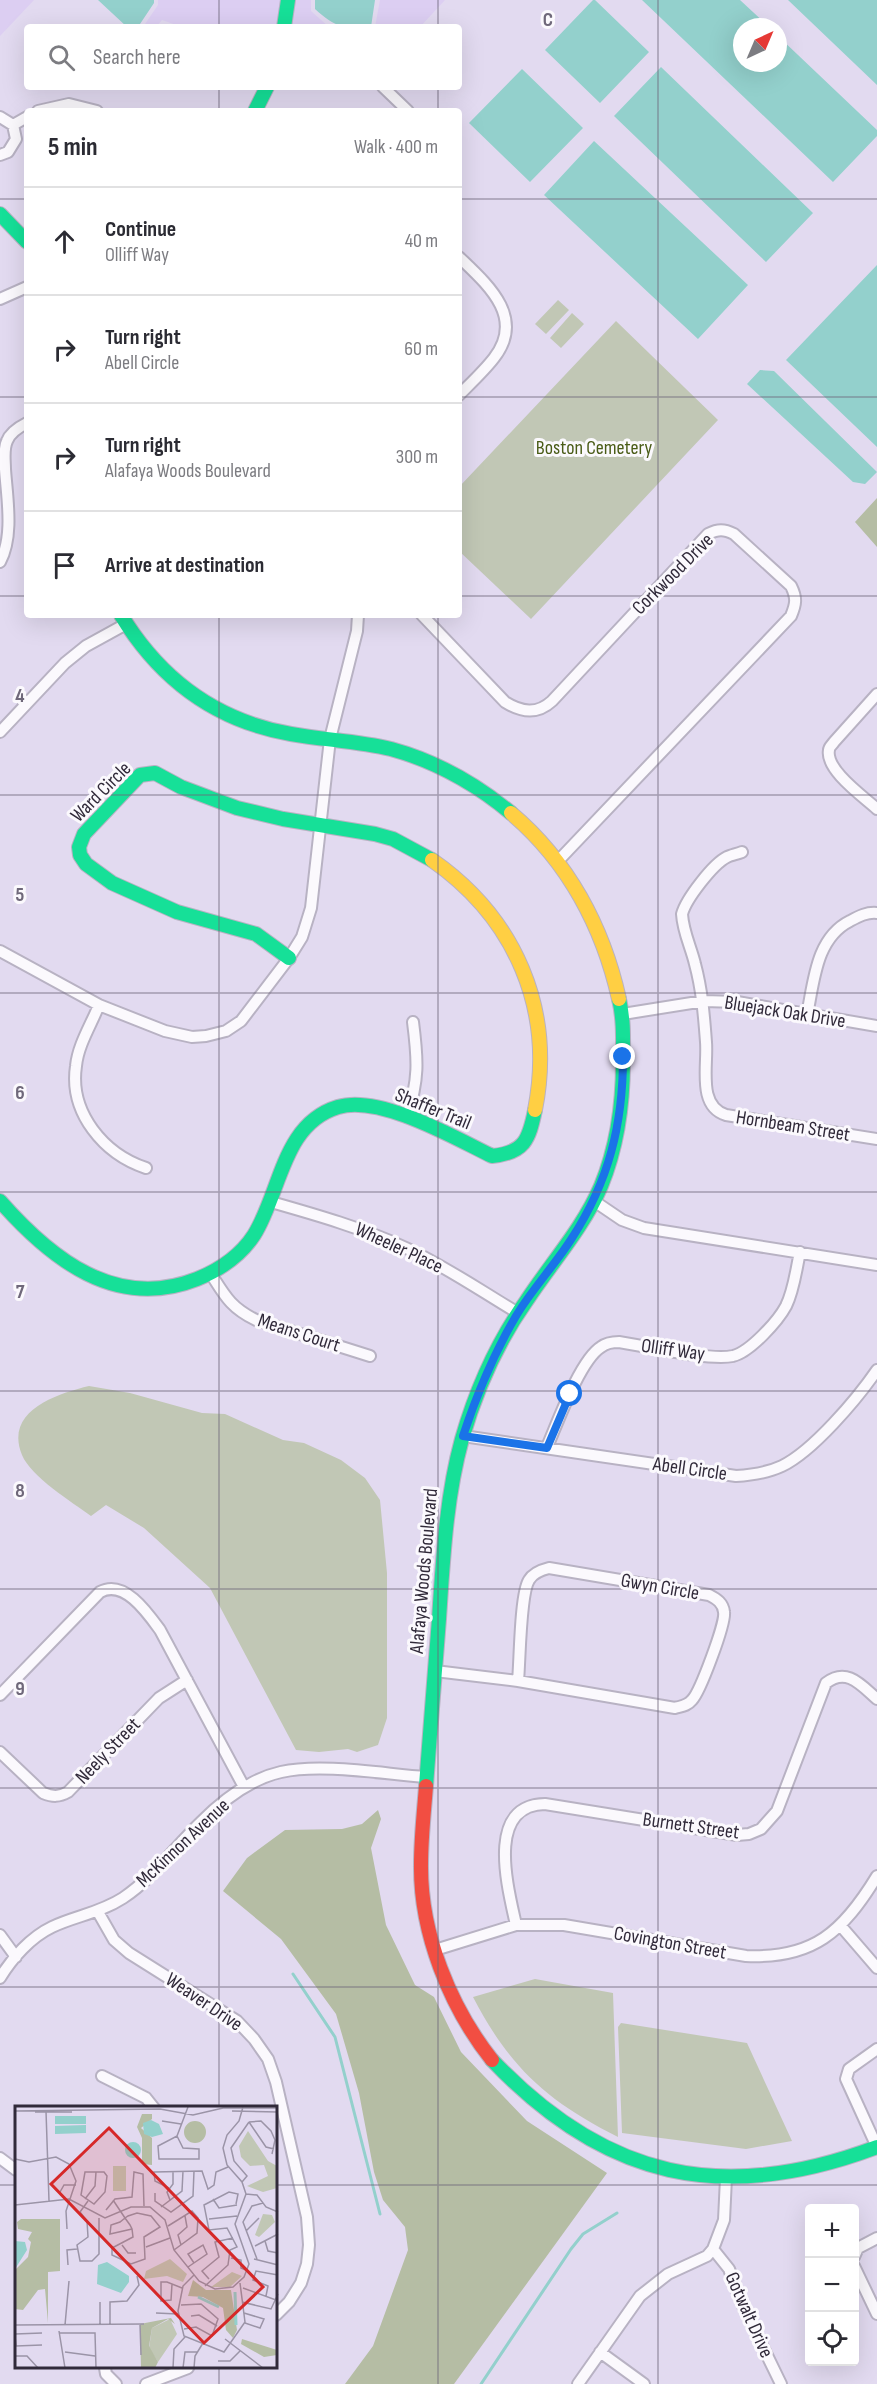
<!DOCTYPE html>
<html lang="en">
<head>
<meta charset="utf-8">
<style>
  :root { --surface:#fff; --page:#f2f2f3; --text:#2b2b33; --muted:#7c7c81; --line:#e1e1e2 }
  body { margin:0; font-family:"Sofia Sans Condensed",sans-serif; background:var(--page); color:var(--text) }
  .controls { position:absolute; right:18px; bottom:18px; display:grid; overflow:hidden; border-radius:6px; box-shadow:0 6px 24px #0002 }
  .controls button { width:54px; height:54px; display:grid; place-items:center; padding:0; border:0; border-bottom:2px solid var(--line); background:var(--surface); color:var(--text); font:30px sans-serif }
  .compass { position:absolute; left:733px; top:18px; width:54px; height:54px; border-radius:50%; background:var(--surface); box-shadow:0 6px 24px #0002; rotate:44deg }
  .stop { position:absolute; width:18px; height:18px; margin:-14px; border:4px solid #1a73e8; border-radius:50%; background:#fff }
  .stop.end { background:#1a73e8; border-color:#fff; box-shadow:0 2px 6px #0008 }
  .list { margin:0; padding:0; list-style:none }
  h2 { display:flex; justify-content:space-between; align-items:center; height:78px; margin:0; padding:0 24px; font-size:26px }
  h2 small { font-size:20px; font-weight:400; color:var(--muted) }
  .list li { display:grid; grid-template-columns:39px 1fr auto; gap:18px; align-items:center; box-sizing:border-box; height:108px; padding:0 24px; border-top:2px solid var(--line) }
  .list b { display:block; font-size:22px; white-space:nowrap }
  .list p { margin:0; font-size:20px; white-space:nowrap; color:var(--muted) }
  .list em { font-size:20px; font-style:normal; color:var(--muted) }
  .icon { flex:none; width:33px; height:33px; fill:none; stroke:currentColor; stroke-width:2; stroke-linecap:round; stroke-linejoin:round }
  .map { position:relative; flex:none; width:877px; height:2384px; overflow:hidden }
  .search { position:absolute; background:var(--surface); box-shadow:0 6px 24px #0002; left:24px; top:24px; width:438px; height:66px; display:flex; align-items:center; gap:15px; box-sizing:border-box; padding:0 21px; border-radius:6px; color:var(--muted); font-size:22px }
  .panel { position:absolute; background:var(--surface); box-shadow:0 6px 24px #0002; left:24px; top:108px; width:438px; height:510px; border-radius:6px }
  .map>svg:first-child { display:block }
  .built { fill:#dccef2 }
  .green { fill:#c1c7b5 }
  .forest { fill:#b5bda4 }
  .water { fill:#93d0cc }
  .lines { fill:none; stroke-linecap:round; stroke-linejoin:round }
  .stream { stroke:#93d0cc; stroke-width:3 }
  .street-casing { stroke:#b8b2c3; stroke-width:14 }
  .fast-casing { stroke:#b8b2c3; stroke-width:16 }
  .slow-casing { stroke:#b8b2c3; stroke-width:16 }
  .jam-casing { stroke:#b8b2c3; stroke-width:16 }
  .street { stroke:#fbf9fd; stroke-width:10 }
  .fast { stroke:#16e098; stroke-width:14 }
  .slow { stroke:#ffcf43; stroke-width:14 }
  .jam { stroke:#f24e42; stroke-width:14 }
  .route { stroke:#1a73e8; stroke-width:8 }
  .grid { fill:none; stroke:#6f687a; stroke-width:1.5; stroke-opacity:0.55 }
  .labels { text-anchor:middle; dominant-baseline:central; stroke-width:6; stroke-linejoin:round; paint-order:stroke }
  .park-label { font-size:20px; fill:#4a5c17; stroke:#fbf9fd }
  .street-label { font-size:20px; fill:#312a3a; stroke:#fbf9fd }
  .inset-river { fill:none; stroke:#93d0cc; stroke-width:3 }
  .inset-road { fill:none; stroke:#9b94a7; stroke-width:1.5 }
  .view { fill:#d62828; fill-opacity:0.15; stroke:#d62828; stroke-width:3 }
  .inset-edge { fill:none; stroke:#312a3a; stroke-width:3 }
  .grid-label { font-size:20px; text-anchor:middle; font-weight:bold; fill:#6f687a; stroke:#fbf9fd; stroke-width:6; stroke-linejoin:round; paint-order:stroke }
</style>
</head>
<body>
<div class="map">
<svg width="877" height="2384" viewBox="0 0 877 2384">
  <rect width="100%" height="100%" fill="#e2daf0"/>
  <path class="built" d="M0,0H34L0,36Z
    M158,0H283L279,27H182L162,20L156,27H143L158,5Z
    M293,0H311V11L329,27H290Z
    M380,0H445L420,27H375Z"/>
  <path class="green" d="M558,300L569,310L546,334L535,324Z
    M572,313L584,324L561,348L550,338Z
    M616,321L718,420L531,619L459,551V487Z
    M89,1386L130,1393L202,1413L225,1414L283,1440L304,1443L341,1460L365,1478L380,1500L387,1573V1718L378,1745L357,1752L348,1749L319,1752L296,1750L210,1588L144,1528L106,1505L91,1516C72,1502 31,1477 22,1455C4,1411 56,1394 89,1386Z
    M535,1979L613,1993L618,2137C547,2101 510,2068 473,1997Z
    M621,2023L747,2043L792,2141L746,2149L622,2133L618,2027Z"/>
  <path class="forest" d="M877,498V547L855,522Z
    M378,1810L381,1819L371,1848L386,1925L415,1985L434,1997L461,2052L527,2121L607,2173L454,2384H345L373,2346L408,2250L405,2227L383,2200L374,2172L359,2093L336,2014L281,1939L223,1891L247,1858L285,1830L342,1829L362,1824Z"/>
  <path class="water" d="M98,0H154V3L138,27H127Z
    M315,0H375L371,27C342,27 337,29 315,9Z
    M593,0H595L649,52L600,103L545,50Z
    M642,0H740L769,27H742V63H778V36L877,130V136L833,182Z
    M788,0H877V85Z
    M661,67L813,213L766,262L614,116Z
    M522,69L583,128L530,182L469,123Z
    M594,141L748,285L698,339L544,195Z
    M877,265V447L786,360Z
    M760,370L774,371L877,472L865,484L853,482L747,384Z"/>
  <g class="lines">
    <path class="stream" d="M293,1974L335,2037L380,2214
      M481,2384L571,2249L583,2234L617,2213"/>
    <g class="street-casing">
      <path id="street" d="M383,87L408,111
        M38,111L69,104L97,111
        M0,117L13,125L16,139L8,152L0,155
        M13,125L27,117
        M459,257C487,284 526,317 494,358C484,371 471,383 459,395
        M0,299L27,287
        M0,562C14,536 7,498 5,469C5,461 3,449 7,441C10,433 19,427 27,423
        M422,615L505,702C521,712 537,715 552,701L708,534C718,529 724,529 734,534L791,586C797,598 796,604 791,616L557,862
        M877,694L834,742C832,745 829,747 829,750C825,770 864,797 877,809
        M0,732L65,663L86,646L126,624
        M742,852C737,854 731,855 727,857C713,864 686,899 682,914C683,932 691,947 695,964C702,990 704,1015 706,1042C708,1066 697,1106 726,1115L877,1139
        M0,951L99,1005L165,1031L192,1037L206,1036L226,1031L241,1021L289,958L302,937L311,908L330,739L357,631L358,615
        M99,1005C91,1025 78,1045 76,1066C69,1113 104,1154 146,1168
        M623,1014L704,1001L737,1002L877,1026
        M807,1015C814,981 816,938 850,921C859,916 867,912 877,913
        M407,1117C419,1079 418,1061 413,1022
        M594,1201L622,1220L644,1228L877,1265
        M271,1202C317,1215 362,1228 406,1248C445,1266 481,1291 518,1313
        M211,1274C225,1296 231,1308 256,1320L370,1356
        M463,1436L736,1476C752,1475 767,1473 782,1466C813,1451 857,1399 877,1370
        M547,1447C557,1424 580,1360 601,1347C606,1343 612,1342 619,1342C646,1346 709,1361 733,1356C750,1352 778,1321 786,1306C794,1290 796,1270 800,1252
        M435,1671L518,1681L675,1708C682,1706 687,1706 692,1700C700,1692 726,1623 724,1612C723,1603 717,1599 709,1595L549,1568C541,1570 533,1573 529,1580C520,1594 520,1661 518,1681
        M0,1695L100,1592C124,1579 147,1612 160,1630L244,1787
        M0,1752L43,1793C53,1797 59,1797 68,1792L159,1698L187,1680
        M98,1912L114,1940L129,1953L237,2021L254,2039L268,2059L276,2082L307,2217L309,2245L307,2264L301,2283L289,2302L276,2315
        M516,1925C508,1888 485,1805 545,1804L737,1835L749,1834L761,1829L777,1811L826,1683C847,1667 861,1685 877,1699
        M840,1925L877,1968
        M0,1935L16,1957
        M435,1950L516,1925H564L746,1956C813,1959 843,1932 877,1876
        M0,1978C12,1958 31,1937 52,1927C75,1916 100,1913 123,1898C153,1878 175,1847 201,1822C223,1800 250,1779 281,1772C322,1763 383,1774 426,1777
        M102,2076L146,2098L154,2108
        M877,2147L846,2079L849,2069L877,2049
        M0,2158L16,2170
        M713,2249L729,2269L743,2306L781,2384
        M854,2257L858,2248L877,2238
        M854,2266L877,2314
        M600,2352L644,2384
        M105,2368L106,2374L116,2384
        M146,2384L188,2368
        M578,2384L640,2296L668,2274L707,2256L713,2249L724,2220L726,2178"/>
    </g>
    <g class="fast-casing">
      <path id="fast" d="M284,27L288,0
        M255,111L267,87
        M0,214L27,242
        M121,615C160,679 216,721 291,734C324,740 358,741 391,749C435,761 476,784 511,813
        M289,958L256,934L177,912L112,883L86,864L80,855L79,847L84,834L140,775L155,773L181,787L237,808L283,819L375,834L393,839L432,860
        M0,1201C51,1259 116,1311 197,1279C219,1270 241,1255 254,1235C281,1192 282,1124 338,1107C379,1094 455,1138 492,1156C524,1153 529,1140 535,1110
        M426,1786C430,1730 435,1674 439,1619C443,1559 446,1497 462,1439C476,1390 498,1341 527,1300C552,1262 583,1228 601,1186C617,1147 623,1104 623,1062C623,1040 624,1020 619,999
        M492,2060C605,2179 723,2205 877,2147"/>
    </g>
    <g class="slow-casing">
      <path id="slow" d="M511,813C568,861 603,927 619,999
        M432,860C515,918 555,1009 535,1110"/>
    </g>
    <g class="jam-casing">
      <path id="jam" d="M426,1786C424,1812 421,1838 421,1864C420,1933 450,2007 492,2060"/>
    </g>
    <use href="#street" class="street"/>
    <use href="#fast" class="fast"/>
    <use href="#slow" class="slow"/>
    <use href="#jam" class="jam"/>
  </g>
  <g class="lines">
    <path class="route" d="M570,1394L547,1448L463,1436C477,1394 493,1355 516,1316C532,1289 555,1265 572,1238C609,1181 623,1124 623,1057"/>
  </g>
  <path class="grid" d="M219,0V27M438,0V27M658,0V2384M219,87V111M438,87V111M0,199H27M459,199H877M0,397H27M459,397H877M0,596H27M459,596H877M219,615V2108M438,615V2384M0,795H877M0,993H877M0,1192H877M0,1391H877M0,1589H877M0,1788H877M0,1987H877M0,2185H16M276,2185H877M219,2368V2384"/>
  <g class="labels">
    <g class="park-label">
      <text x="594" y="448">Boston Cemetery</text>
    </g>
    <g class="street-label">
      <text transform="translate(673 574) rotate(-45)">Corkwood Drive</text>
      <text transform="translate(101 792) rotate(-45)">Ward Circle</text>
      <text transform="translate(785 1012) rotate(9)">Bluejack Oak Drive</text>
      <text transform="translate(433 1109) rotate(22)">Shaffer Trail</text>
      <text transform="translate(793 1126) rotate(9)">Hornbeam Street</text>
      <text transform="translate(399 1248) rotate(25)">Wheeler Place</text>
      <text transform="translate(299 1333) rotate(18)">Means Court</text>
      <text transform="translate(673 1350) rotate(8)">Olliff Way</text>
      <text transform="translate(690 1469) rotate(8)">Abell Circle</text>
      <text transform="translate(424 1571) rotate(-85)">Alafaya Woods Boulevard</text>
      <text transform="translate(660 1587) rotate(10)">Gwyn Circle</text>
      <text transform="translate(108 1751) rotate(-46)">Neely Street</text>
      <text transform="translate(691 1826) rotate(8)">Burnett Street</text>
      <text transform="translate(183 1843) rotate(-43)">McKinnon Avenue</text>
      <text transform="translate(670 1943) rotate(10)">Covington Street</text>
      <text transform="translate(204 2002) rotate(34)">Weaver Drive</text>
      <text transform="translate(749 2315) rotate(66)">Gotwalt Drive</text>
    </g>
  </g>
  <g transform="translate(15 2106)">
    <rect width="262" height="262" fill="#e2daf0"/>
    <path d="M233,25L253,55L262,60V82L248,86L232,80L253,70L249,59L235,60L226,51L224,40ZM98,60H111V85H98ZM248,108L257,109L260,116L244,131L240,129ZM155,153L172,168L168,176L152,170L129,173L131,165ZM217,166L227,170L215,181H196ZM155,213L162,228L143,256L134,242L137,222Z" fill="#c1c7b5"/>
    <path d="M127,8H137V13L126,22L137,32V59L127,58V32L122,21ZM169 26a11 11 0 1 1 22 0a11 11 0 1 1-22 0ZM6,113H45V165L33,166V217L30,183L23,184L8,204L0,203V164L13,151L16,136L13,133L17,126L3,123L2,116ZM178,174L191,184H216L222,224L218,232L211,224L208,202L188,191L173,190ZM156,212L160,218L153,213L137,222L134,240L143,256L140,262H126L125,218ZM227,233L262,244V249L249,251L226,238Z" fill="#b5bda4"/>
    <path d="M40,10H71V18H40ZM136,14L144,18L148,28L137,31L129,28L128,17ZM71,19V27L40,28V20ZM110 44a8 8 0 1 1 16 0a8 8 0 1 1-16 0ZM0,135L10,136L12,144L0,163ZM92,156L114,170V176L106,187L82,178L83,159Z" fill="#93d0cc"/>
    <path class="inset-river" d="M220,186L221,219M183,191L204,201"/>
    <path class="inset-road" d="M0,5L145,3L178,9L208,2H263M31,5L34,95M217,5L263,6M20,6H57M147,15L166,18M234,16L246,15L256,25L260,34L257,48M234,16L251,41L259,43M162,30L168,42L184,43V53H144L143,40ZM162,30L173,1M0,53L14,56L41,51L54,58L61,75L51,105L52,123M70,66H89L92,70L90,86L79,98L66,89ZM227,76L232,70L219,55L216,42L234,16M154,82L140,75L139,66L187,65L193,83L199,79L201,66L213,61M45,86L49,79H61M140,87V95L156,106L178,90L179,65M231,88L242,89L251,101L263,106M70,93L80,80L81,66M198,93L204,102L222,99M98,94L110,112L115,119L117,123L118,131L97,142V149L116,158L130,153L129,131L145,121L136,110L122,107L113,110L110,112L105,116L96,119L95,128L117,123M155,94L152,86L158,78V65M73,95L65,106L72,115L73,131L62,139L65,155H77L84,148V112M0,99L54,93L90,112L116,101H135L150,114L159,144L184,175L200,183L218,181L229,171L234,158L220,118L231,88L227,76L212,59L208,42L212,29L224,15L228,1M146,101L167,85L168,65M91,104L100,93L117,91L119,66L128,68L129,100M194,113L222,110M153,120L177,105L183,112L182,127L159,144M231,125L244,112M250,135L253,145L263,147M107,139L113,147H121M166,139L163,129L172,121L170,110M240,140L263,128M131,141L155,132M216,152L226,154V162L233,165M239,153L263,159M242,153L228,116L237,100L248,97M53,159L52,144L62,143M173,161L192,148L188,139L173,148L179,157M179,169L168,180L163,205L169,230L209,246L230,216L225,177M194,173L187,165L204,151L200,136L218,132M157,178L156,194L146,195V176H152L167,182M190,180L213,159L215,144L222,141L212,122L194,124L189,99L214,86L223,88L221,98M228,182L261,194M251,190L253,180L238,174L241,165L263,169M85,196V219M227,196L256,203L263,188M166,199L186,198L203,213L197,230L181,221L169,223M141,207L163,208M229,207L249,213L245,222L230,217M176,210L184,209L202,220M125,218L126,249M0,219L129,218M50,219L54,175M95,219V196L112,195L124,179L122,170M44,225L50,262M44,227H80L81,262M0,228L27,227M0,230L1,240L27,239M210,233L248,262M50,246L80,250M0,250H12L23,262M203,255H215L225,245M158,262L159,243L170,231M168,262L170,246H182M179,262L180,250L188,237"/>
    <path class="view" d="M94,22L248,181L189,237L36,78Z"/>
    <rect width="262" height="262" class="inset-edge"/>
  </g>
  <g class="grid-label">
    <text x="548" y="26">C</text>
    <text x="20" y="702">4</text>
    <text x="20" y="901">5</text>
    <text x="20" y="1099">6</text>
    <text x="20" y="1298">7</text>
    <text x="20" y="1497">8</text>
    <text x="20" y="1695">9</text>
  </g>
</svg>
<div class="controls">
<button>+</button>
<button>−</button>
<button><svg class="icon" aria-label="locate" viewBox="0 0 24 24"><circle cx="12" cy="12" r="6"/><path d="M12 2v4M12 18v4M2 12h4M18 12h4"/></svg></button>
</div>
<svg class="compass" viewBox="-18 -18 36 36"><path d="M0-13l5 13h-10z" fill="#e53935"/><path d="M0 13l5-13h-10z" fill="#7c7c81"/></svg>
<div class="stop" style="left:570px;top:1394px"></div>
<div class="stop end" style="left:623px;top:1057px"></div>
<div class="search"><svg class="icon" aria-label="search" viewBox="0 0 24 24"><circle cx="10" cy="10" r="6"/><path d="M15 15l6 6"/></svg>Search here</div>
<section class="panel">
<h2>5 min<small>Walk · 400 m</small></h2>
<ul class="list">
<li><svg class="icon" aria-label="ahead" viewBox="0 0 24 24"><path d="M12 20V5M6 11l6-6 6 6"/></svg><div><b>Continue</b><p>Olliff Way</p></div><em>40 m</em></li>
<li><svg class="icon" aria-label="right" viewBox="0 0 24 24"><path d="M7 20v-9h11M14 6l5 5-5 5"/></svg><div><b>Turn right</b><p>Abell Circle</p></div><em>60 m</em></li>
<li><svg class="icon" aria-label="right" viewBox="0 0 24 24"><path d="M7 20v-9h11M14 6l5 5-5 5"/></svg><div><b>Turn right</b><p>Alafaya Woods Boulevard</p></div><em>300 m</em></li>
<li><svg class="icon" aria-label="arrive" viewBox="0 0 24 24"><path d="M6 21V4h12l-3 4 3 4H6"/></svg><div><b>Arrive at destination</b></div></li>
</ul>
</section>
</div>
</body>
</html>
